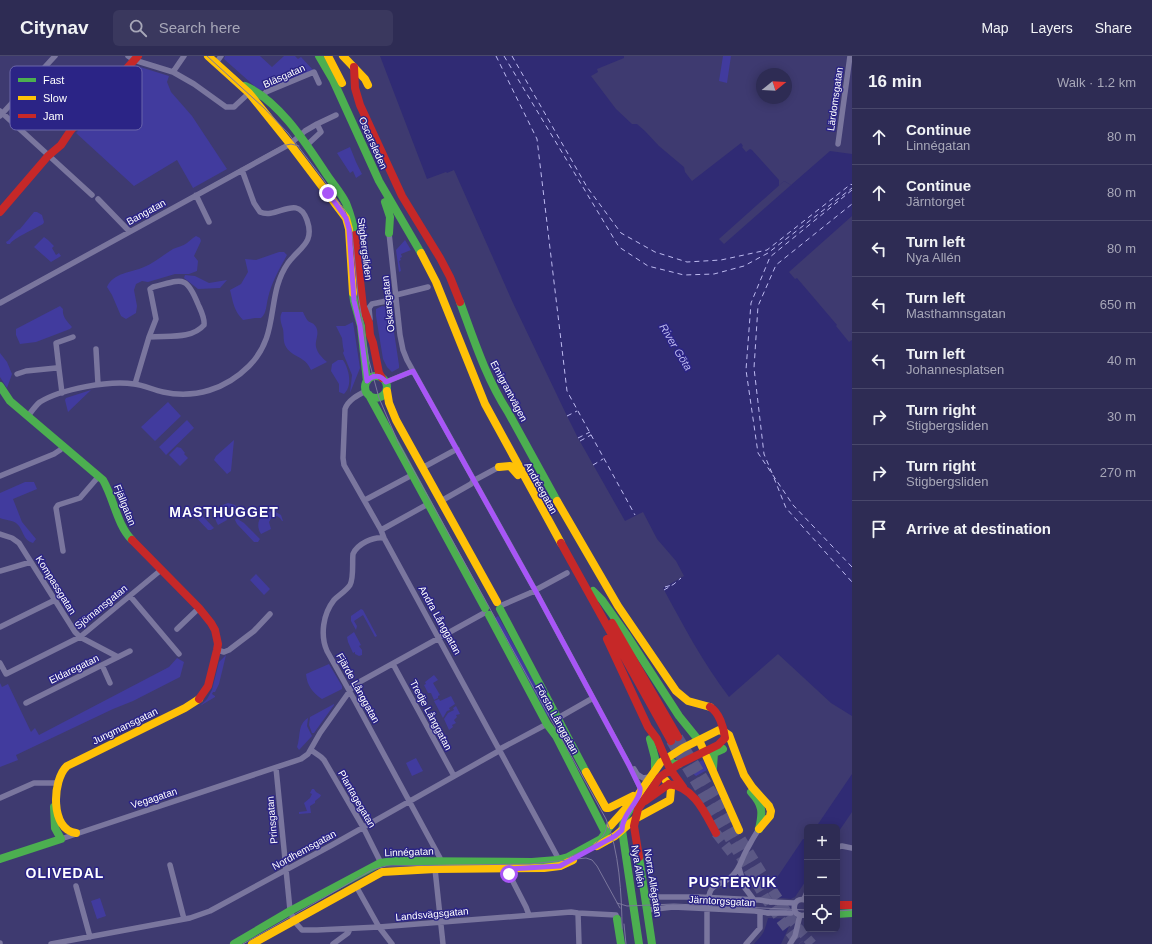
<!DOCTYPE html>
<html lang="en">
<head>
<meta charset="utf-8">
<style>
  :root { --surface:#2e2c54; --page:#3a385e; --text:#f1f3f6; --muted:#a7a7b8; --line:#49486b }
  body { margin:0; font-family:Helvetica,sans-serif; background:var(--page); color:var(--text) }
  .controls { position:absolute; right:12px; bottom:12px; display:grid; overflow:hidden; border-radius:6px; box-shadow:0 2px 10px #0003 }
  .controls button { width:36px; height:36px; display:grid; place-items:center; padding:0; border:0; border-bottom:1px solid var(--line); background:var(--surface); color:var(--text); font:20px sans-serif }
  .compass { position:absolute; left:756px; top:12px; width:36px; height:36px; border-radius:50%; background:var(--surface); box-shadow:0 2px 10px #0003; rotate:72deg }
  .stop { position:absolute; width:12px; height:12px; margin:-9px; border:3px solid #a855f7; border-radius:50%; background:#fff }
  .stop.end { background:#a855f7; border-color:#fff; box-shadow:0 1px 4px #0008 }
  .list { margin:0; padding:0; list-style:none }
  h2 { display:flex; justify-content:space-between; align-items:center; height:52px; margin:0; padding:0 16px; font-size:17px }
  h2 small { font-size:13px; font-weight:400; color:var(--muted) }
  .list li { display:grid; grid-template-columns:26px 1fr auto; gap:12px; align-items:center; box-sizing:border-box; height:56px; padding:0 16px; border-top:1px solid var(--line) }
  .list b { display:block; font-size:15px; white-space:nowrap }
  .list p { margin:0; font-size:13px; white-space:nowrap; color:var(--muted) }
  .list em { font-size:13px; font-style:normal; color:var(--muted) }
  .icon { flex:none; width:22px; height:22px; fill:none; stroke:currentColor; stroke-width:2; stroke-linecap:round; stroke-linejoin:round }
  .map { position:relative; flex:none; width:852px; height:888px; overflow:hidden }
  header { display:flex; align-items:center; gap:24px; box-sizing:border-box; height:56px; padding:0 20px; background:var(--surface); border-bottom:1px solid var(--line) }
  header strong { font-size:19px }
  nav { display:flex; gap:22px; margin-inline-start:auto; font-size:14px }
  .search { width:280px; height:36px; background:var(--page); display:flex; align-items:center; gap:10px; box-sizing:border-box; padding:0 14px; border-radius:6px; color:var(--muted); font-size:15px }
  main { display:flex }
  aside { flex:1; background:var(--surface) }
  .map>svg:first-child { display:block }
  .green { fill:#413b9e }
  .water { fill:#302b74 }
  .pier { fill:#3e3a70 }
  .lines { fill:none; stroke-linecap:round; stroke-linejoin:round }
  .ferry { stroke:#bdbaf0; stroke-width:1; stroke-dasharray:5 4; stroke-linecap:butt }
  .highway-tunnel { stroke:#5b5885; stroke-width:10; stroke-dasharray:10 5; stroke-linecap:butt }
  .street { stroke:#7a769e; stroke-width:5.5 }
  .fast { stroke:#4caf50; stroke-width:8 }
  .slow { stroke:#ffc107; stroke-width:8 }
  .jam { stroke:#c62828; stroke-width:8 }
  .tram { stroke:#7a769d; stroke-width:1 }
  .street-bridge { stroke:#7a769e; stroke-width:5.5 }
  .route { stroke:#a855f7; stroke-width:5 }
  .labels { text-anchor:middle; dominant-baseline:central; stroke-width:3; stroke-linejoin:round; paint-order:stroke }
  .street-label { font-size:10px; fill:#fff; stroke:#2b2486 }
  .water-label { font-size:11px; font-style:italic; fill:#bdbaf0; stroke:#2b2486 }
  .district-label { font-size:14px; font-weight:bold; letter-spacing:1px; fill:#fff; stroke:#2b2486 }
  .key { fill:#2b2486; stroke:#6b66aa; stroke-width:1 }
  .key-label { font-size:11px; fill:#fff }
</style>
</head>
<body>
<header>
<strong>Citynav</strong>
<div class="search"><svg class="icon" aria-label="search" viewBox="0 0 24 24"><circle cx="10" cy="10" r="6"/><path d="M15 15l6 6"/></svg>Search here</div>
<nav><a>Map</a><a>Layers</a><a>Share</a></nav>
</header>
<main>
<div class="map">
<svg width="852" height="888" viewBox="0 0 852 888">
  <rect width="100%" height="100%" fill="#3e3a70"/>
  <path class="green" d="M225,0H260L272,11L284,0H295L298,3L301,1L314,15L260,35L224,3Z
    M723,0H731L727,27L719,25Z
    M137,10L169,20L167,26L171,36L192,60L227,113L193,132L177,104L134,130L76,77Z
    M350,91L356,106L362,118L356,122L353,115L350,117L337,97Z
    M34,156H37L42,159L44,166L43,168C34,173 14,182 10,188H7L6,186C12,183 14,175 20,173Z
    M196,180L200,182L201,185L194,200L198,205L197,215L189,218H175L148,226L142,225L136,228L134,234L137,250L136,257L126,263L121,260L112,239L107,231C114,216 131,217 144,211C154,207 163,199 173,193C177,191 183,190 187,187C190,185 192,182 196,180Z
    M44,181L48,184L54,190L52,192L56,199L59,197L61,200L51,206L34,191Z
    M405,184L411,194L401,198L402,201L400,202L401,204L399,205L401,215L399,216L396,194Z
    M279,196H284L287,199C280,212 271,227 268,242C266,249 267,257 261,262H255L243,264C234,255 233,246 230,234L241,228L248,216L245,203L256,204Z
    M185,219L195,220L209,227L227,224L220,232L198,233L184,222Z
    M60,250L63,253C62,261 67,265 72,271L70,273L36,286L20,288L16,279V273Z
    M382,250L388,251L391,256L399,309V312L392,316L387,311L383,303L376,260V253Z
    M282,256H303C304,258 306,263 308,265C311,267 314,267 316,271C322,283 306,288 327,306L311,314C305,299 291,302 285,289C283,284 284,278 283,273C281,267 279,262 282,256Z
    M353,266L360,312L350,337L352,319L343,297L344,295L343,291L342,282L336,270H345Z
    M0,297L7,306L12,318L7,332L0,321Z
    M338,304H343C349,313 353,330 344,338L339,336V328L331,315L332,308Z
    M91,334L68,356L65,344L66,342Z
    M168,346L181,360L155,385L141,371Z
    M187,364L194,372L166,399L159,391Z
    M234,384L231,415L227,418L214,404L216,400Z
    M177,391L181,392L185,397L184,398L188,402L180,410L169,399Z
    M25,426H34L37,433L13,443L22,466L36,483L33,487C22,484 24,473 16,467C12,464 5,464 0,462V437Z
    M228,447L235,449L237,452V454L232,451L227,453L225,456L227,464L218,469C211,458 217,450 228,447Z
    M195,452L214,472L211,474H208L191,456Z
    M274,455L281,459L283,465H282L280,462L277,460L272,461L269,466L271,473L261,478C254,467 261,456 274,455Z
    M236,462L244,467L260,483L258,486H254L237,468L235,464Z
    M256,518L270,533L264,539L250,524Z
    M361,553L363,554L377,580L375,581L374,579L363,559L354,565L357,570L356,574L351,565V560Z
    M498,560L552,658L549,661L546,659L495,562Z
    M354,576L361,589L359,590L362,594V599L359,600L355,598V596L353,597L348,586L347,581Z
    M226,599L219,628L215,636H213L212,638L215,640V641L200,650L207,643L212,634L219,606Z
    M177,602L184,606L180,621L133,645L113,653L16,699L18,704L0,711V627L2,631L8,628L31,676L35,672L39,679L169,611Z
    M329,608L342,630V633L322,643C313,637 307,630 306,618Z
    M434,619L438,624L433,627L440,639L438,640V642L434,644L431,637H428L424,629L426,628L425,626Z
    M451,640L455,648L449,652L450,654L447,655L443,662L434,645L439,643L440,645Z
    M334,649L314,677H312L309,669L310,661L334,648Z
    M456,650L460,658L456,659L457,661L454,664L456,667L452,669L453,671L449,674L444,663L448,657L454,654L453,652Z
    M308,662L307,670L312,680L299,694L297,691C301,680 297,669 308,662Z
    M416,702L423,715L412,720L406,707Z
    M703,704L707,714L696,720L686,712Z
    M312,733H314L316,736L321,739L320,741L315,745V747L310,750L311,757L299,758V756L307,755L304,747L310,742L312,738L310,737Z
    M100,842L106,860L97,863L91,845Z"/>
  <path class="water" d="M380,0H624V2L597,13L598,16L591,20L616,53L632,68H637L645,75L659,90L684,111L685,116L692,125L741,87L743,90L742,91L746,96L750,93L752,94L779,124V130L784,125L791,129L830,95L852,98V160L789,216L795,223L797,222L837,269L836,270L849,286L852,284V660L831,647L778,598L729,641C703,607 683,569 663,532L684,520L676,505L657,483L643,456L625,465L578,382L567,360L513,247L454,114L447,117L446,116L427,123Z
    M852,718V756L837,778V771H816Z
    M803,783H807V823L795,841L788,873L781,888H754C757,884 762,880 764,875C770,861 770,844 776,830L774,826Z"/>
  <path class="pier" d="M784,125L791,129L724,188L719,183Z
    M772,841L791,843L795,841L790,863L767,862Z"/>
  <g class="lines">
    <path class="ferry" d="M496,0L537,83L567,335L635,459
      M504,0L619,191L648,210L684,219L714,218L744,210L768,197L852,132
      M512,0L587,131L621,177L655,196L687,206L721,204L767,194L851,128L852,129
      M852,134L770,201L751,247L746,314L758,397L793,449L852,511
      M567,360L577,355
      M578,382L590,376
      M580,385L591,379
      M593,409L603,403
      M772,417L764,398L754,312L758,250L776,209L852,148
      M774,422L786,452L852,526
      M665,531L672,529
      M664,534L674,528L681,522"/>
    <path class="highway-tunnel" d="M678,681L771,832L794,867L812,888
      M671,685L764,840L779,862L799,888
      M716,777L734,800"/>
    <path class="street" d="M128,0L134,4L173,16L194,28L226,51H234L236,49L249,37
      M216,7L221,0
      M173,16L184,0
      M262,41L266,36L314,16L319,27
      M0,55L92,139
      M0,60L55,0
      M317,68L336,59
      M838,88L850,0
      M196,139L209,166
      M98,143L129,175
      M389,177L400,279L403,294L407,304L535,534L629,709L639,729L641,735
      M396,239L428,231
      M0,247L290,88L305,75L317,68L321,76L307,89
      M370,263L369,252L372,248L396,243
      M96,293L98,328
      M59,313L56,287L73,281
      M17,318L26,315L56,312L59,313L62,337
      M386,326L413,315
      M135,328L149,281L156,263L150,233L153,231C182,224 186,218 198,248C201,255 205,262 204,269C191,284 167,279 149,281
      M366,335C358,339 348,344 345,353L343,402L344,409L381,474L384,482L557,800L558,804
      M28,360C32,355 35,350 40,346C61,333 110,324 134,328C144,329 153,334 163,336C195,343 226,333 249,310C281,278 265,240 288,207C300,191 315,187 307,164C297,137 277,164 260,156L254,147L242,114
      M422,412L457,393
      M0,420L54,398L60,394L64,390
      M365,444L412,419
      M441,445L471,428L473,425L499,411
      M381,474L428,448
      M0,478L12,482L19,487L75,576L80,581L118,601
      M384,482C374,480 357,488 353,498C352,506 354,522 350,529C346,535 339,539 334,544C323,558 320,579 327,595L355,645L440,802V805
      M63,495L56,452L58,449L80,442L99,420
      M0,515L31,506
      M130,540L179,598
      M500,550L530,537L567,517
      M0,571L55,544
      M177,573L199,552
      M217,594L224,596L229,594L254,575L270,558
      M0,607L6,618L80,581L161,514
      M393,608L454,720
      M102,609L110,627
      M26,647L130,595
      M558,662L593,642
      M311,694L321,701L324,704L363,771L381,807
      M276,712L290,854L294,865L302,874H317L379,871L571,856L578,857L616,859L617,863
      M634,713L637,718L643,722L650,721
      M0,742L34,727H57
      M61,783L301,703L308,698L320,677L354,629L486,556
      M837,791L842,790L852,792
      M170,809L184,863
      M739,812L745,832L754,844
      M435,813L443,888
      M509,813V818L526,851L529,859
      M76,830L90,881
      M356,830L379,871L392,888
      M645,841H699L759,844L771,846
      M709,842C709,827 723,829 732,820C740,813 741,804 746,795C750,788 754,780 759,773
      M804,843L807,836
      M807,845C790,837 790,866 807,858
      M647,854L673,851L755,855L768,857
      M578,857L579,888
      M0,887V888
      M51,888L190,862L210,855L332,789L497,696L500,693L547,668
      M333,888L348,877L350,873
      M707,888V853
      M746,888L760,872V856
      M790,888L795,880L800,859"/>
    <path class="fast" d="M319,0L333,24L379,125L421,197
      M245,30C279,44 307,89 327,119C333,128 341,137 346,147C350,157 353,167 355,179
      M385,146L390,161L389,177
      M353,237L354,245L361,270L367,325
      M460,246C474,284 486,322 508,356L557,445
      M365 331a11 11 0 1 1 22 0a11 11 0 1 1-22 0Z
      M0,330L10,345L103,424C114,443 117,469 132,484
      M369,339L485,552
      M593,535L602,544L626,578L679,660L700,686
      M500,553L586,716
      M489,559L547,668L556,680L605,776
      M650,683L655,702V713
      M665,703L675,708H679
      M713,712L714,697L723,693
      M751,736C763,749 763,756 759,773
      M632,750L625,761L622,774L639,888
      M639,801L652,888
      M0,803L61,783L55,772L54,751
      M837,858L852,857
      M617,863L621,888
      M234,888L290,855L380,807L393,805L532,806L557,804L568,801L601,783L611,769"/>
    <path class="slow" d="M208,0L249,37L290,88L346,162L349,173L353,237
      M328,0L342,27
      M343,0L365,23L368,29
      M421,197L436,226L485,348L561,487
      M387,335L389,347L396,364L497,546
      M499,411L510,410L518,419
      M557,445L618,550L676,635L688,645L710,651
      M700,686L739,774
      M586,716L606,752H609L633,740
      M611,769L638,739L661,706L683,692L719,674L723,675L729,679L744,719L752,731L769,750L771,755L770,760L759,773
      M76,777C50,774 52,724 67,710L185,652L199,643
      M597,790L615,780L635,763L670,744L671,733L666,725
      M252,888L382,816L435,813L544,812L560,810L573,804"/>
    <path class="jam" d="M354,11L355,32L360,49L402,140L440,202L450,221L460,246
      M0,156L48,100L61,89L71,74L138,0
      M355,179L363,251L369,267L370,279L373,287L379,317L382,322
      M132,484L199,552L211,567L215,574L218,588L217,594L208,630L199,643
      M561,487L671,685
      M612,567L678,681
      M607,583L648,671L657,683L670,713L683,731
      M669,728C694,731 705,757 716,777
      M645,745L669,728
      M639,801L634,770L638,753L660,721L679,708L718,689L725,682C724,672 719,656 710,651
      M837,849H852"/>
    <path class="tram" d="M207,0L264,52L288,77L323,123L345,155L352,176L358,239L369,305L379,342L398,386L606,763C619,793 622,840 622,873
      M0,246L282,90L291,88L299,90
      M568,802C583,794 607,787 607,767
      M617,847L627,850L674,848L807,854
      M837,855L852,854
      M624,868L626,888
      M243,888L372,814L386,810L530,808L586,802L592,804L597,810L620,852"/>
    <path class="street-bridge" d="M771,846L794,847
      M768,857H791"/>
  </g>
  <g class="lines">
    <path class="route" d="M328,137L346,162L349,173L354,245L360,270L367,325C373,318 381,319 386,326L413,315L535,534L629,709L640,732C642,744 622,757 622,774L615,780L560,810L509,813V818"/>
  </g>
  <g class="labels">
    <g class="street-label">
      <text transform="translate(284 20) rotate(-24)">Bläsgatan</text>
      <text transform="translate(835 43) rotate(-82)">Lärdomsgatan</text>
      <text transform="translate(373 87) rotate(66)">Oscarsleden</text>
      <text transform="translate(146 156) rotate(-29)">Bangatan</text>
      <text transform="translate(365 193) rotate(83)">Stigbergsliden</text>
      <text transform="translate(388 248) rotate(-96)">Oskarsgatan</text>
      <text transform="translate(509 335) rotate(62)">Emigrantvägen</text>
      <text transform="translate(541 432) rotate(61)">Andréegatan</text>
      <text transform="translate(125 449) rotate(68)">Fjällgatan</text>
      <text transform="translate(56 529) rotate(58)">Kompassgatan</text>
      <text transform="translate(101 551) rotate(-39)">Sjömansgatan</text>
      <text transform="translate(440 564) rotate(61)">Andra Långgatan</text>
      <text transform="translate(74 613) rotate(-26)">Eldaregatan</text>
      <text transform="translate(358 632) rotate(61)">Fjärde Långgatan</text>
      <text transform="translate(431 659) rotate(62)">Tredje Långgatan</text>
      <text transform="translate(557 663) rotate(61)">Första Långgatan</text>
      <text transform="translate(125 670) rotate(-26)">Jungmansgatan</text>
      <text transform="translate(154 742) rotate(-18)">Vegagatan</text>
      <text transform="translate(357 743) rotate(60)">Plantagegatan</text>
      <text transform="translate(272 764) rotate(-95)">Prinsgatan</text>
      <text transform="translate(304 794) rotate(-29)">Nordhemsgatan</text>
      <text transform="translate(409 796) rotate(-2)">Linnégatan</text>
      <text transform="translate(638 810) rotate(81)">Nya Allén</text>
      <text transform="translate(653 827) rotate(81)">Norra Allégatan</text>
      <text transform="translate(722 845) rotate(3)">Järntorgsgatan</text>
      <text transform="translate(432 858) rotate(-5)">Landsvägsgatan</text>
    </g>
    <g class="water-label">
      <text transform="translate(676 291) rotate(59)">River Göta</text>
    </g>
    <g class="district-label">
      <text x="224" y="456">MASTHUGGET</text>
      <text x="65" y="817">OLIVEDAL</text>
      <text x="733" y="826">PUSTERVIK</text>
    </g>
  </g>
  <rect x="10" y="10" width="132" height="64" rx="6" class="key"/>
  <rect x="18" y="22" width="18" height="4" fill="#4caf50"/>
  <rect x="18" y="40" width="18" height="4" fill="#ffc107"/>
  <rect x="18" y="58" width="18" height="4" fill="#c62828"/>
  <g class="key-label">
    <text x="43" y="28">Fast</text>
    <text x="43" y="46">Slow</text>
    <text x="43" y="64">Jam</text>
  </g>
</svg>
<div class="controls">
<button>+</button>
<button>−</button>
<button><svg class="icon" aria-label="locate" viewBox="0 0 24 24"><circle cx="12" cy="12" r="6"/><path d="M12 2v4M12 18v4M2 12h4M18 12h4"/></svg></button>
</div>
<svg class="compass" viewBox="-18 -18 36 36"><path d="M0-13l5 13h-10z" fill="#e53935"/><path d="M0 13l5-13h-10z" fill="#a7a7b8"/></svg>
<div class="stop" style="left:509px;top:818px"></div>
<div class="stop end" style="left:328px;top:137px"></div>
</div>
<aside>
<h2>16 min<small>Walk · 1.2 km</small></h2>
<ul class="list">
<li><svg class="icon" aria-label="ahead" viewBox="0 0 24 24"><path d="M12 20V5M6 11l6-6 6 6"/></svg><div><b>Continue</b><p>Linnégatan</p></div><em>80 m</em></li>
<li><svg class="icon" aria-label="ahead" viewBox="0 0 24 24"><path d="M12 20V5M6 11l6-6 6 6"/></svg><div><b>Continue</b><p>Järntorget</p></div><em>80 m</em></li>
<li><svg class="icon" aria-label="left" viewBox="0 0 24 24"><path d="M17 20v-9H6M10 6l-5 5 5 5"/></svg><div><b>Turn left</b><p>Nya Allén</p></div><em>80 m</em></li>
<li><svg class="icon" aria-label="left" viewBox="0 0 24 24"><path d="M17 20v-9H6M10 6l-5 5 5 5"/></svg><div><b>Turn left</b><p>Masthamnsgatan</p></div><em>650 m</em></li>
<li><svg class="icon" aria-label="left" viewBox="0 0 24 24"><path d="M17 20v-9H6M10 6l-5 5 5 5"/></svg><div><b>Turn left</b><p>Johannesplatsen</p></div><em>40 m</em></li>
<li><svg class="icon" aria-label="right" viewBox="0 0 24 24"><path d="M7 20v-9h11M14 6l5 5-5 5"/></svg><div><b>Turn right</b><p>Stigbergsliden</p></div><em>30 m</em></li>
<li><svg class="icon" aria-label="right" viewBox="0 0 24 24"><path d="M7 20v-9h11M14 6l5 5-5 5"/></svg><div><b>Turn right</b><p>Stigbergsliden</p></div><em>270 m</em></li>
<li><svg class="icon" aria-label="arrive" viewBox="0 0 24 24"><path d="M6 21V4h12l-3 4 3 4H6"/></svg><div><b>Arrive at destination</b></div></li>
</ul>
</aside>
</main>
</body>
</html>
